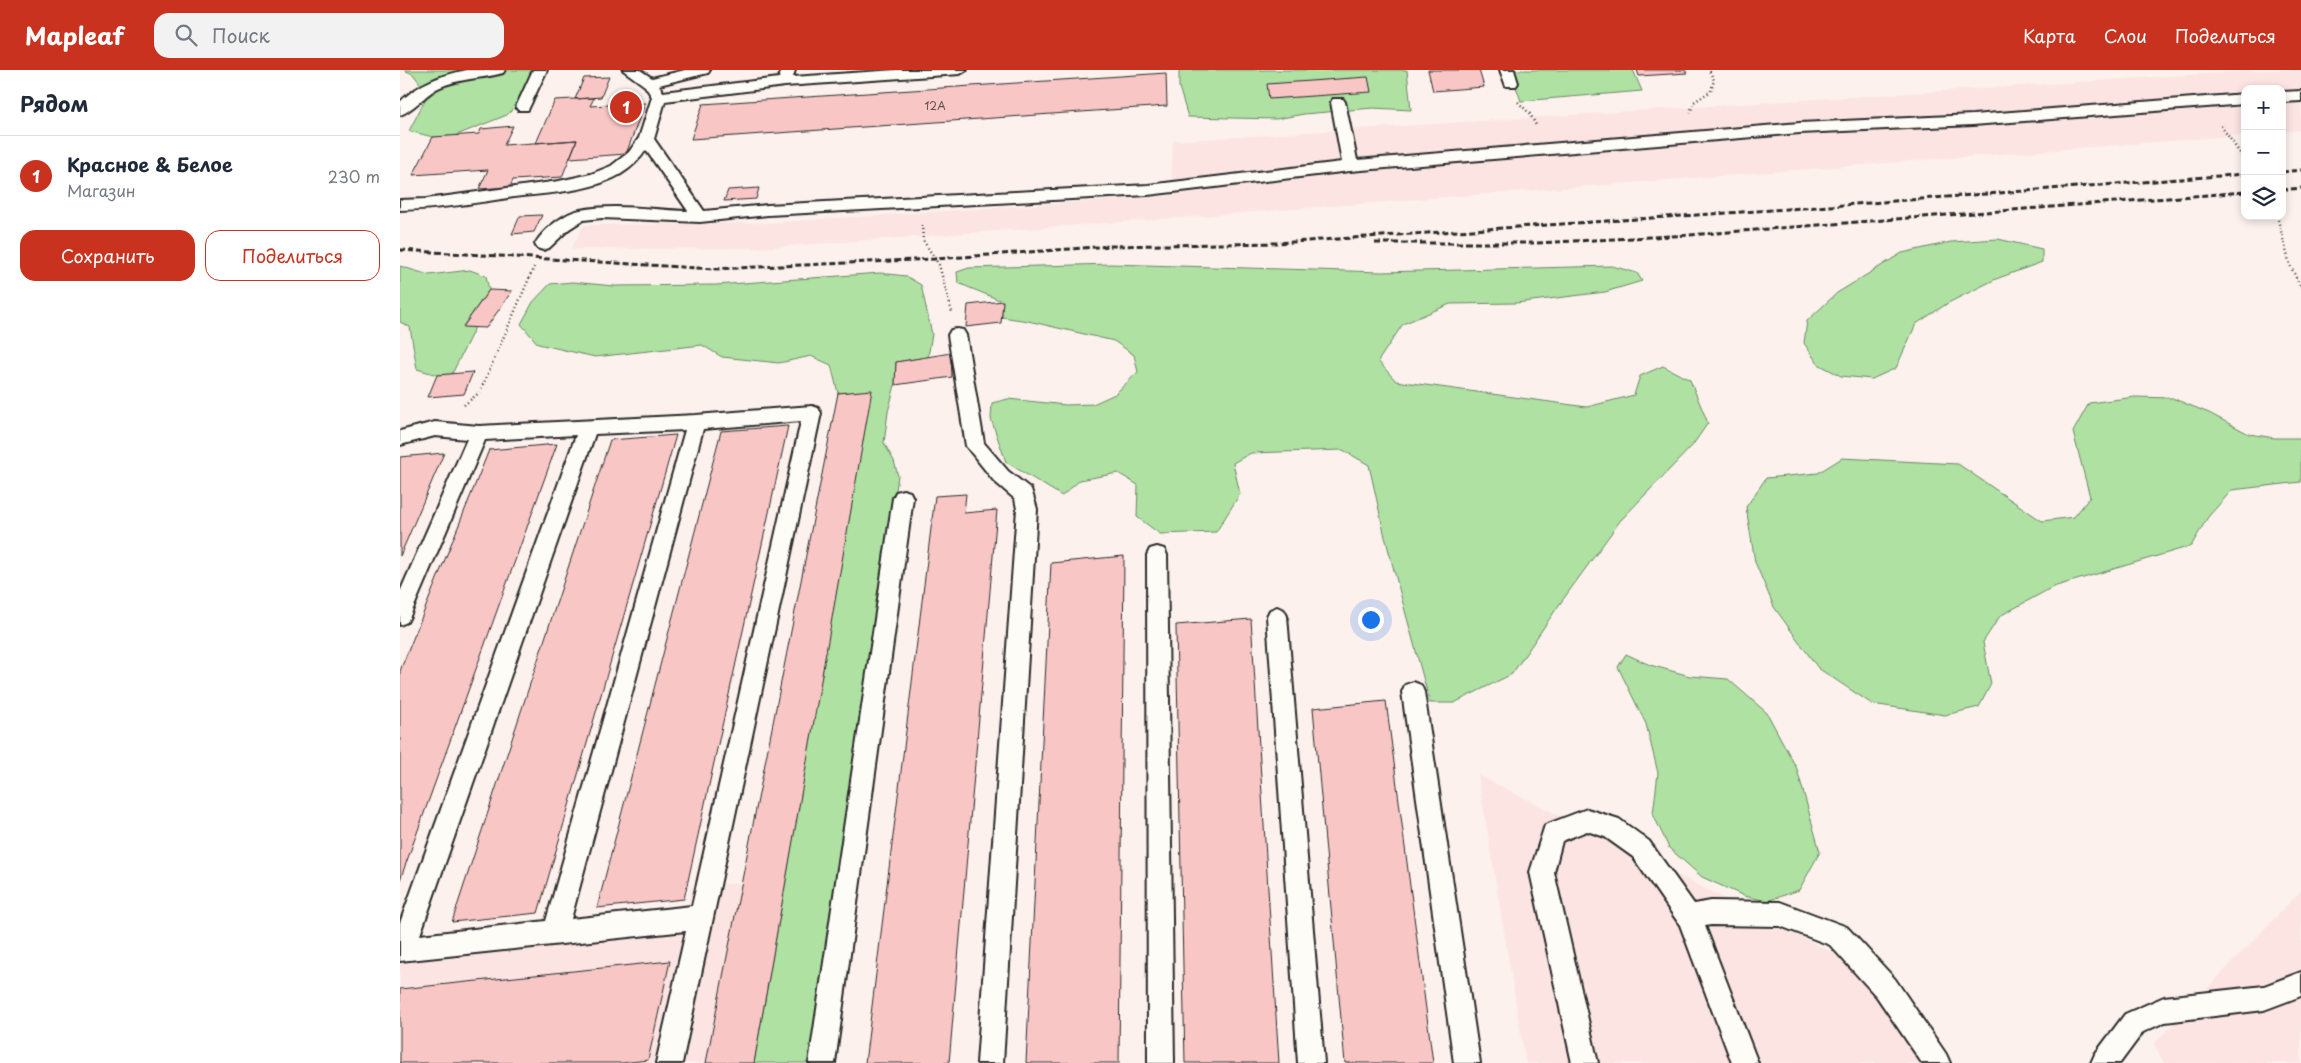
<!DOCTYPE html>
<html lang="ru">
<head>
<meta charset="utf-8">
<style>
  :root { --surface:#fff; --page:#f2f2f3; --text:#1f2937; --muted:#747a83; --line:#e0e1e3; --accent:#c8321e }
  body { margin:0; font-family:"Playpen Sans",sans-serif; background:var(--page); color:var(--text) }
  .controls { position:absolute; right:15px; top:15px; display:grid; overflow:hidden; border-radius:10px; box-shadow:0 2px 8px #0003 }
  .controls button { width:45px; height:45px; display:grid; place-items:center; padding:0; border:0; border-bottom:1px solid var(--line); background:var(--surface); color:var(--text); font:25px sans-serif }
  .you { position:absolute; left:970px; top:549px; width:18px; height:18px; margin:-12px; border:4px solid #fff; border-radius:50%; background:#1a73e8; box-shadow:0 0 0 8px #1a73e833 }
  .badge { display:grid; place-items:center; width:32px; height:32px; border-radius:50%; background:var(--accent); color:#fff; font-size:16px; font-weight:700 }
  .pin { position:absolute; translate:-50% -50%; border:2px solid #fff; box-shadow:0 1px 5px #0006 }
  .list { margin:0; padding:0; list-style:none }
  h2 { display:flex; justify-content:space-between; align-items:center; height:65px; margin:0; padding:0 20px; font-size:21px }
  h2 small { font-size:16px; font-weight:400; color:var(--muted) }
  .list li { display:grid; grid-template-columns:32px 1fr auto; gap:15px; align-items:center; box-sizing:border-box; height:80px; padding:0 20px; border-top:1px solid var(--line) }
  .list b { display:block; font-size:19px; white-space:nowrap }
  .list p { margin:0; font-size:16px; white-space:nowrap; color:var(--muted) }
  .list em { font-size:16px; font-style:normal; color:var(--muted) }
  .actions { display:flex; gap:10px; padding:15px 20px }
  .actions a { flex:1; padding:11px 0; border:1px solid var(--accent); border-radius:15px; text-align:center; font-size:18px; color:var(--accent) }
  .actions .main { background:var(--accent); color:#fff }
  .icon { flex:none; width:28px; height:28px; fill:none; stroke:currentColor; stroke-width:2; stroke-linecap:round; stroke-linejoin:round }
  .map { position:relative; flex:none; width:1901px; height:993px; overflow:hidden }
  header { display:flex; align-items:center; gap:30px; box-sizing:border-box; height:70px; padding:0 25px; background:var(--accent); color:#fff }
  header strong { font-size:24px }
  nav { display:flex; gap:28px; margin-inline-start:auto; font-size:18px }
  .search { width:350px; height:45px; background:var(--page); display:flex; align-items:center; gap:12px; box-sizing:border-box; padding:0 18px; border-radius:15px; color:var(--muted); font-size:19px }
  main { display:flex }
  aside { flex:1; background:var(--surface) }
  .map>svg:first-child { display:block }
  .built { fill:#fbe4e1 }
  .green { fill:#aee1a2; stroke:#6c8666 }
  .building { fill:#f8c7c5; stroke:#2b2b2b }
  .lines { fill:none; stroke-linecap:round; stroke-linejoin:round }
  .lane-casing { stroke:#2b2b2b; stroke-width:4 }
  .path { stroke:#2b2b2b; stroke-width:2.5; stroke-dasharray:1 3; stroke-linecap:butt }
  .lane { fill:#fdfcf7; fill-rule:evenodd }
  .rail { stroke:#2b2b2b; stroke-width:3; stroke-dasharray:6 3; stroke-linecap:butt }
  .labels { text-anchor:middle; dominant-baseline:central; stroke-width:5; stroke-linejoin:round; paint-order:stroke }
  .far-number-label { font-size:11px; fill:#5e5252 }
</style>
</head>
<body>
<header>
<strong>Mapleaf</strong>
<div class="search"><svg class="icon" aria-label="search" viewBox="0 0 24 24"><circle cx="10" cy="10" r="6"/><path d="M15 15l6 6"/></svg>Поиск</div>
<nav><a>Карта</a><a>Слои</a><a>Поделиться</a></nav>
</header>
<main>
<aside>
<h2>Рядом<small></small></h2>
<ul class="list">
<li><span class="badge">1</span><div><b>Красное &amp; Белое</b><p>Магазин</p></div><em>230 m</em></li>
</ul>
<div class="actions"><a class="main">Сохранить</a><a>Поделиться</a></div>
</aside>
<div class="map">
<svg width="1901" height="993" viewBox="0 0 1901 993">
  <rect width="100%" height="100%" fill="#fcf1ed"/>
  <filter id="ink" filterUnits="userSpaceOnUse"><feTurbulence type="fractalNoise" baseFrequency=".02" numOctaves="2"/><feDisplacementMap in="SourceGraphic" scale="10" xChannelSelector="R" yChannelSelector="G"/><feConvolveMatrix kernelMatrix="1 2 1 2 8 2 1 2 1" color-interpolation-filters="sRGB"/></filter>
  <g filter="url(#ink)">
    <path class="built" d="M1866,0H1901V60L1882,62V19H1845V65L776,148L357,178L171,179L184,155L366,153L771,126L773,71Z
      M1078,705L1494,913L1521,993H1126Z
      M415,807L388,993H0V869L288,838L292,817Z
      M1901,821V993H1764L1754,974Z"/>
    <path class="green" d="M4,0H132L118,34L107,45L54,66L33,67L9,61L28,24L13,4Z
      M779,0H1007L1011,40L973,38L904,44L876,49L788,47L779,17Z
      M1110,0H1233L1242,21L1121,31Z
      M1598,169L1642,179V192L1596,209L1548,233L1516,254L1496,298L1472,309L1441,306L1418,294L1404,273L1407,251L1437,223L1502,183L1551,172Z
      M711,194L982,202L1212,196L1237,203L1242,211L1205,222L1116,233L1050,234L1003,254L978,291L996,311L1187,337L1234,325L1240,306L1263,296L1290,310L1308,353L1292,376L1220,451L1159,535L1112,604L1054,633H1030L985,467L969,395L943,380L851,383L833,393L840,424L816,462L760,464L737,447L738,415L718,403L680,410L662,426L606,392L591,349L592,333L608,329L666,335L693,334L715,324L738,302L734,285L714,271L628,251L602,247V231L558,213L557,202L569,198Z
      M0,196L29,205L70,200L86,206L89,220L63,256L75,257L52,304L37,305L17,299L10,257L0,252Z
      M480,203L506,206L521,215L532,264L528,287L496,292L495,315L488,342L484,373L494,391L498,406L410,993H354L471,321L438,323L431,295L411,286L379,293L322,287L302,275L195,287L138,274L121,254L133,232L150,214L172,212L214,216L316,215Z
      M1735,327L1772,328L1809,343L1849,364L1875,368H1901V412L1832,420L1808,447L1791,476L1653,517L1600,546L1583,572L1591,614L1579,637L1545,645L1472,634L1418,598L1374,537L1355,492L1346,437L1366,408L1418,403L1442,388L1558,394L1642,451L1674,447L1690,427L1673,362L1689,333Z
      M1226,584L1250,595L1290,606L1328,609L1367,643L1397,699L1420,782L1399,820L1367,831L1344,826L1302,807L1269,778L1253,744L1258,703L1246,654L1218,597Z"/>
    <path class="building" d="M1028,0H1079L1084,17L1033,21Z
      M1237,0H1285L1287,3L1239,6Z
      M766,3L767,36L291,69L303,34Z
      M209,7L201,27L175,29L184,8Z
      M968,7L971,22L869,29L867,14Z
      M194,28L190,36L245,33L226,84L170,88L177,70L136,73L155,30Z
      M113,56L104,75L177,70L162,107L113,110L110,117L79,119L88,100L13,105L33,67L79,64L81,59Z
      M359,118L356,129L324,131L328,120Z
      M142,145L134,162L112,164L120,146Z
      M89,220L112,221L86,258L63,257Z
      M603,231L601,253L566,257L568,235Z
      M551,283L552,307L495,315L496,292Z
      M73,302L64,324L28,327L37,305Z
      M472,320L354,993H306L438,323Z
      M388,356L284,829L197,838L321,361Z
      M276,365L138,843L52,852L210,370Z
      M157,374L0,810V601L89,380Z
      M44,383L0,486V387Z
      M566,424L564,443L597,440L549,993H465L535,426Z
      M724,486L719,993H626L651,493Z
      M851,549L879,993H785L776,555Z
      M986,631L1033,993H945L913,638Z
      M270,891L248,990L222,993H0V919Z"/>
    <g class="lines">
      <g class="lane-casing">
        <path id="lane" d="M67,0H105L103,3C81,9 59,8 38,18C26,24 11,42 0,45V32C19,13 42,5 67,0Z
          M133,0H147L128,40H118L116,37Z
          M223,0H240L252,8L285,0H310L308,3L259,15L263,22L379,8L381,0H395L393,7L496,0H567L560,4L385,16L265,31L254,69L304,141L368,135L748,115L942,92L931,32L933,29H943L945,32L957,90L1400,53L1573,45L1845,24V34L1573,55L1400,63L950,101L748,125L368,145L300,152L202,148L183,150L169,159L149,178L143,180L137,178L135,174C143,160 164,143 180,140C214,133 253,140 288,141L246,80C240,89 231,98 221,104C190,122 148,123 114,127C76,133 38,139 0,140V130L26,129L159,111L191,104L211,96L229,82L239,68L252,27L245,16Z
          M1100,0H1114L1118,13L1116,16H1106Z
          M1901,21V31L1882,32V22Z
          M557,259L563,260L566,265L584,373L608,401L631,419L637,439L603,993H577L617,439L615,429L594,411L566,376L548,265L551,260Z
          M412,336L418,338L421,343L282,993H256L286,861L0,891V853L176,365L85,370L10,546L7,552L0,555V522L67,369L35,366L0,375V361L35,352L79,356L296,345ZM401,351L292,836L171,849L303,359ZM285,360L146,851L20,865L195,364Z
          M503,420L510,422L513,428L435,993H409L493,428L496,422Z
          M757,477L764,479L767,485L774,993H748L747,485L750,479Z
          M877,537L884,540L887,546L924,993H898L867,546L870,540Z
          M1013,612L1021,615L1024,622L1080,993H1054L1002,622L1005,615Z
          M1187,739L1219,749L1249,771L1294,834L1311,831L1380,832L1447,857L1495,909L1546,984L1550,993H1522L1477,927L1430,875L1380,856L1311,855L1305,856L1358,993H1332L1280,855L1233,787L1205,767L1187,761L1162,771L1154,802L1198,993H1172L1130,802L1145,755Z
          M1901,902V926L1864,940L1765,952L1743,962L1720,993H1691L1695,984L1725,944L1764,927L1864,916Z"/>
      </g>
      <path class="path" d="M1118,32L1130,44L1137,57
        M1290,43L1294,32L1311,21L1314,10L1309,0
        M1821,56L1845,90
        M1877,146L1890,195L1901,218
        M522,155L523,170L539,195L552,242
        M64,335L80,322L134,197"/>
      <use href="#lane" class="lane"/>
      <path class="rail" d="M1882,102L1901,100
        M1882,120L1901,118
        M975,173H1137L1290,165L1845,122
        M0,180L314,199L535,189L710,176L877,173L1417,137L1845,104"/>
    </g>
  </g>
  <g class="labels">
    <g class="far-number-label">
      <text x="535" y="35">12А</text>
    </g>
  </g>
</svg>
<div class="controls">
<button>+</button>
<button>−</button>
<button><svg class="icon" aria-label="layers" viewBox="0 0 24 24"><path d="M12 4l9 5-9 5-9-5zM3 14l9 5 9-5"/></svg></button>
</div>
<div class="you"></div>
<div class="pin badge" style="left:226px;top:37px">1</div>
</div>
</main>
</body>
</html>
